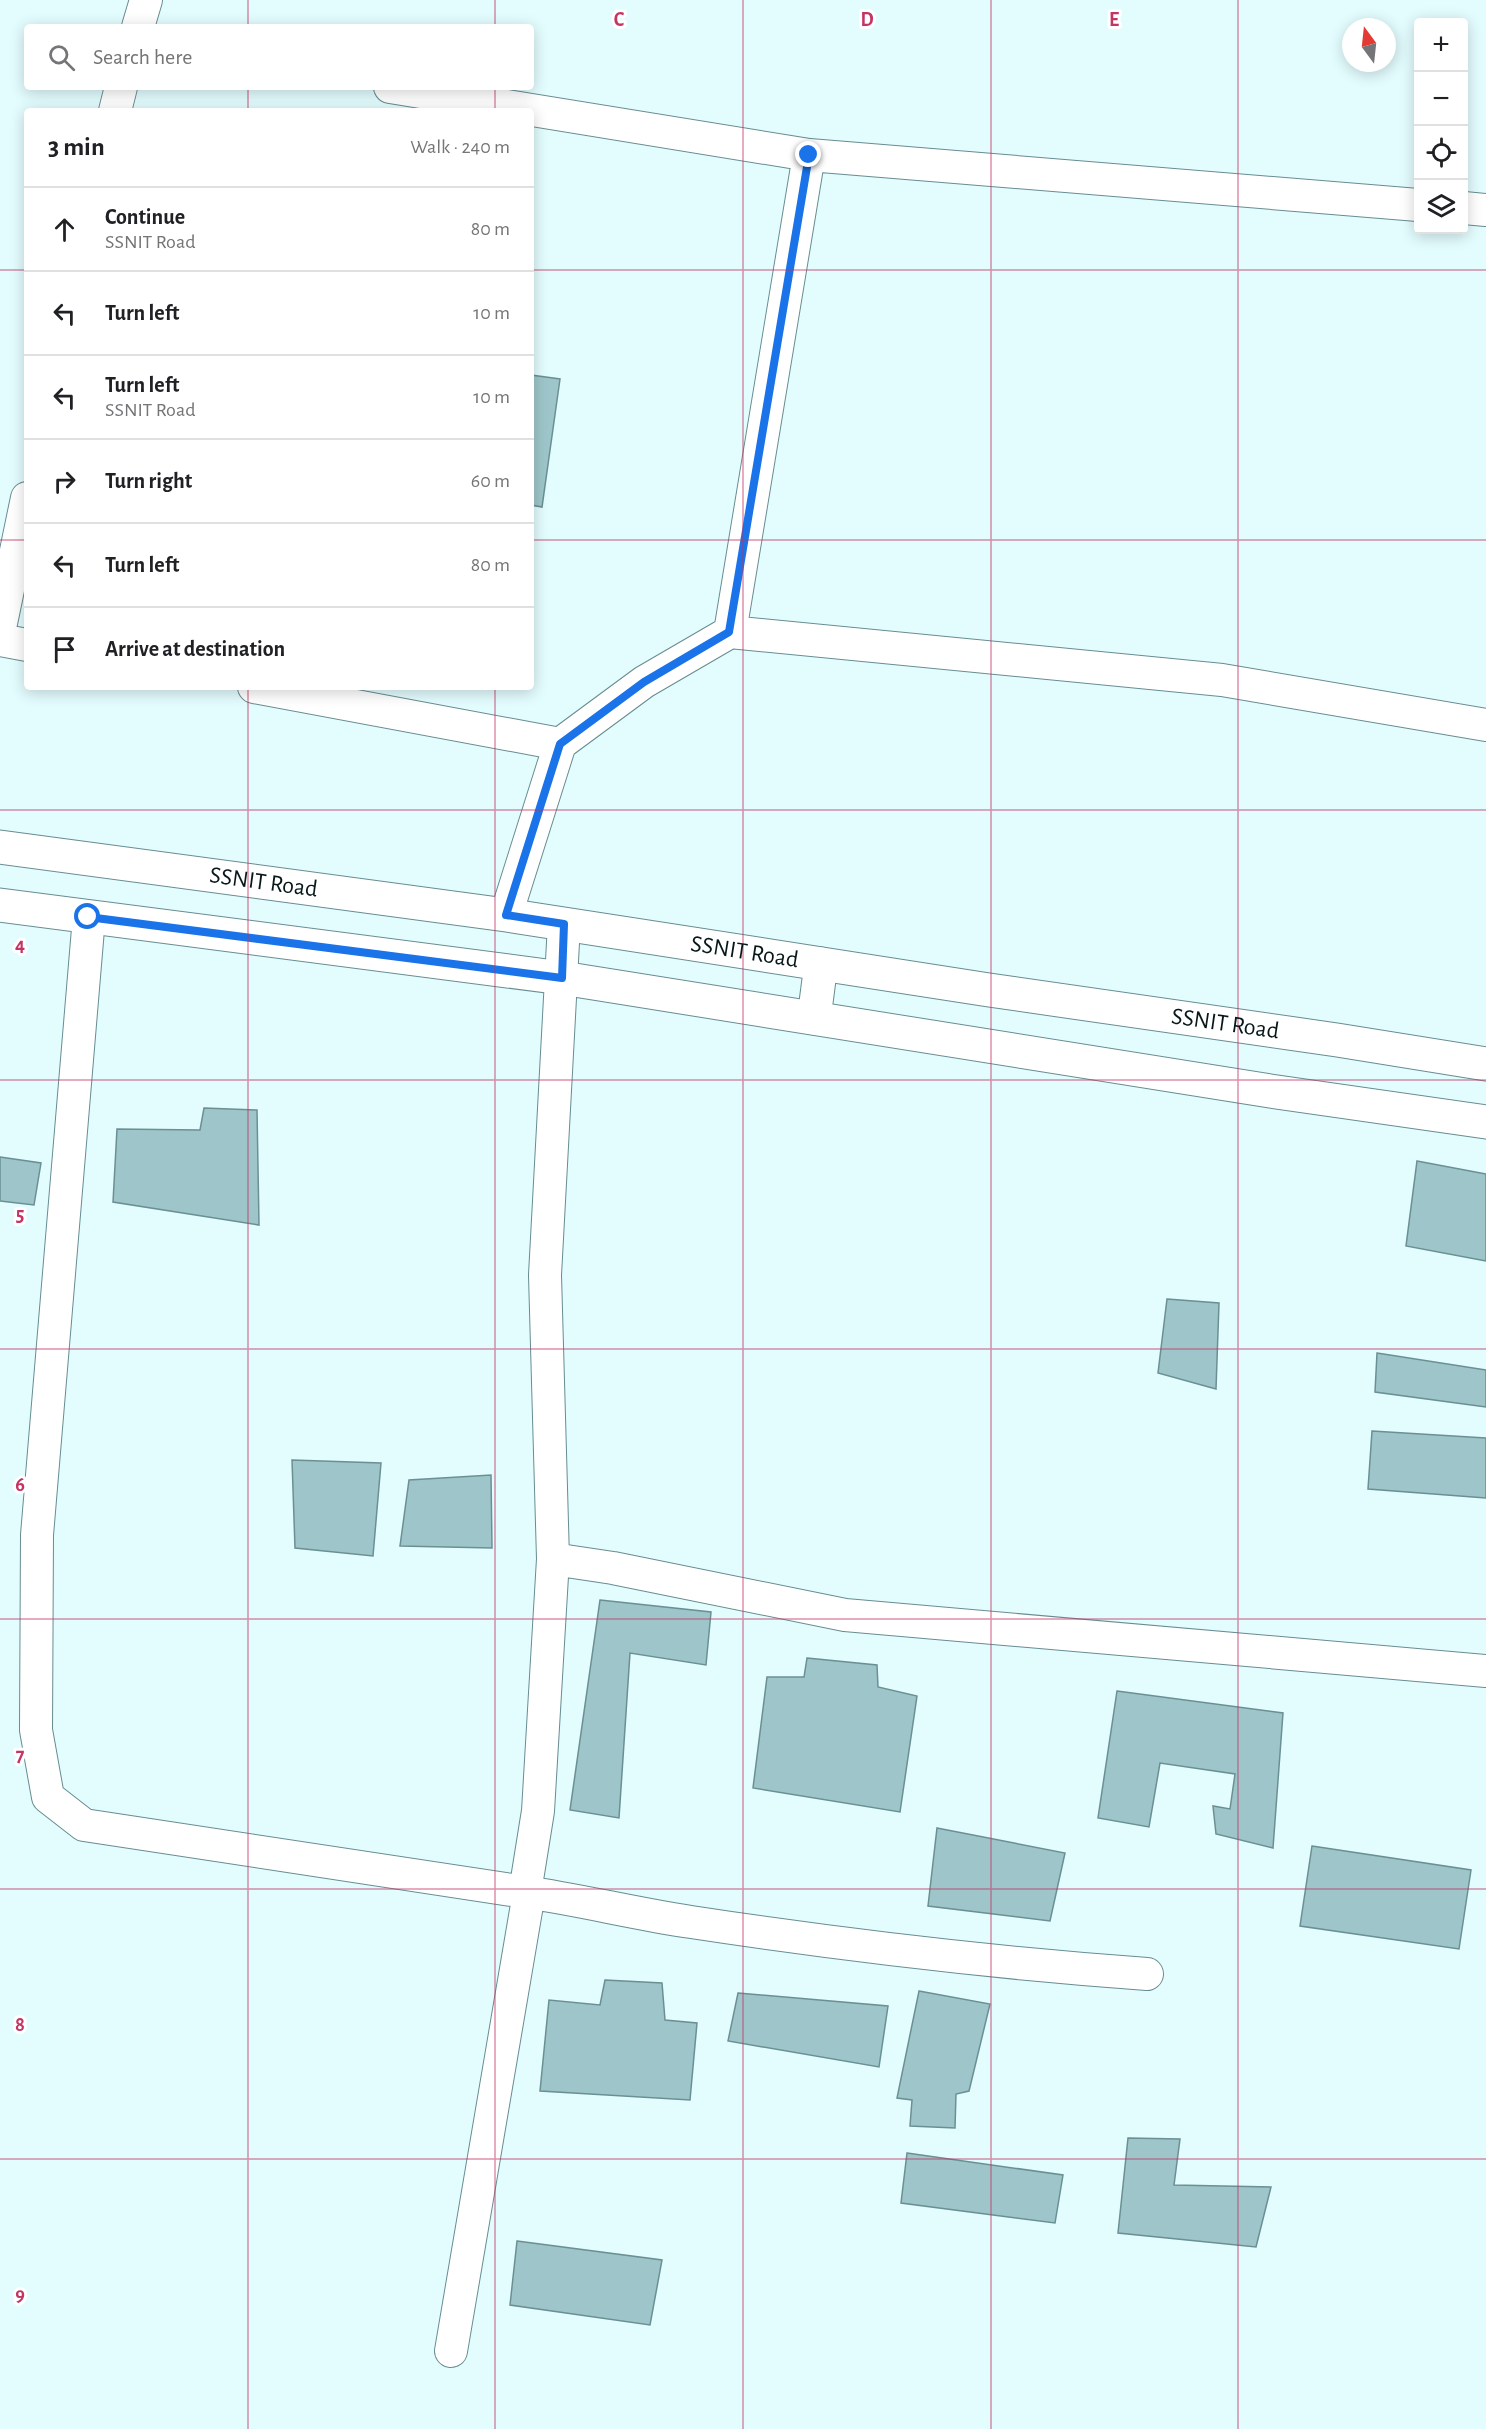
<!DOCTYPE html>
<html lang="en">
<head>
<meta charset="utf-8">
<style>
  :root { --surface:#fff; --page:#f2f2f2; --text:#202124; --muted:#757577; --line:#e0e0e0 }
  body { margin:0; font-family:"Alegreya Sans",sans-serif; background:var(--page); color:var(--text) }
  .controls { position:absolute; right:18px; top:18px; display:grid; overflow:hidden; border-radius:6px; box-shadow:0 3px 15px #0003 }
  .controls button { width:54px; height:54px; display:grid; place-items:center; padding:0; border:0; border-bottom:2px solid var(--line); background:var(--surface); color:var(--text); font:30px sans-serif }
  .compass { position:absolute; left:1342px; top:18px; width:54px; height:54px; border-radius:50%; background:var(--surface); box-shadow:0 3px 15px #0003; rotate:345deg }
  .stop { position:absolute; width:18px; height:18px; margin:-14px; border:4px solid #1a73e8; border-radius:50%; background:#fff }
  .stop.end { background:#1a73e8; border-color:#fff; box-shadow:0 2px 6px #0008 }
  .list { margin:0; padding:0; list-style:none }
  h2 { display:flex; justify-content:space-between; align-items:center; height:78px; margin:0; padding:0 24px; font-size:26px }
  h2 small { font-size:20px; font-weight:400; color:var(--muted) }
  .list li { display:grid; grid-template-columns:39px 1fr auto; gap:18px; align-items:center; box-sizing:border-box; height:84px; padding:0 24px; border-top:2px solid var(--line) }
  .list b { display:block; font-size:22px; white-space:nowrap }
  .list p { margin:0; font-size:20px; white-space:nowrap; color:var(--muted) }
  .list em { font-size:20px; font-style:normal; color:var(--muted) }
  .icon { flex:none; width:33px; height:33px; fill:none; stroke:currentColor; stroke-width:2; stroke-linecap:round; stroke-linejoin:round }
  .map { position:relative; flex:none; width:1486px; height:2429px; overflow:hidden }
  .search { position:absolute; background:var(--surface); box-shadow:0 3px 15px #0003; left:24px; top:24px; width:510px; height:66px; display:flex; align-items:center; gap:15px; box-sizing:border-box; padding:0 21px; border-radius:6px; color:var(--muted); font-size:22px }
  .panel { position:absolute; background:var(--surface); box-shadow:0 3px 15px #0003; left:24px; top:108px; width:510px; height:582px; border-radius:6px }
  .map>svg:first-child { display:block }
  .building { fill:#9ec6ca; stroke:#6a9094; stroke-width:1.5 }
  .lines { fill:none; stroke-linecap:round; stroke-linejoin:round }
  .minor-casing { stroke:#678d91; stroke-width:34 }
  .tertiary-casing { stroke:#678d91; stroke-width:35 }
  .minor { stroke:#fff; stroke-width:32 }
  .tertiary { stroke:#fff; stroke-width:33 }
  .route { stroke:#1a73e8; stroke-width:8 }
  .grid { fill:none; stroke:#c33563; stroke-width:1.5; stroke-opacity:0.55 }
  .labels { text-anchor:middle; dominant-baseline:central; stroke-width:6; stroke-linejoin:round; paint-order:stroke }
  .street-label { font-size:24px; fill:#081719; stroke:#fff }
  .grid-label { font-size:20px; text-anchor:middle; font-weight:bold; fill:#c33563; stroke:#fff; stroke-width:6; stroke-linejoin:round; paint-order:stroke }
</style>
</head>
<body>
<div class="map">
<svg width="1486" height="2429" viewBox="0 0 1486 2429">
  <rect width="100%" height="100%" fill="#e3fcfe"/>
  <path class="building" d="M531,375L560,379L542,507L531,505Z
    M204,1108L257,1110L259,1225L113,1202L117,1129L200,1130Z
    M0,1157L41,1163L34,1205L0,1201Z
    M1417,1161L1486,1174V1261L1406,1246Z
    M1167,1299L1219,1303L1216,1389L1158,1373Z
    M1377,1353L1486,1370V1407L1375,1392Z
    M1372,1431L1486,1438V1498L1368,1489Z
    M292,1460L381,1463L373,1556L295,1548Z
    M491,1475L492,1548L400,1546L409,1480Z
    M600,1600L711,1612L706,1665L630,1653L619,1818L570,1810Z
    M807,1658L877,1665L878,1687L917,1696L900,1812L753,1788L767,1677H804Z
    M1117,1691L1283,1713L1273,1848L1216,1834L1213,1806L1230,1809L1235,1774L1160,1763L1149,1827L1098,1818Z
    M937,1828L1065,1853L1050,1921L928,1906Z
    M1312,1846L1471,1870L1459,1949L1300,1926Z
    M605,1980L662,1983L665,2020L697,2023L690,2100L540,2091L549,2000L600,2005Z
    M919,1991L990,2004L969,2091L956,2094L955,2128L910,2126L912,2100L897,2098Z
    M738,1993L888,2006L879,2067L728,2041Z
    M1128,2138L1180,2139L1174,2185L1271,2187L1256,2247L1118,2233Z
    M907,2153L1063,2175L1055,2223L901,2203Z
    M517,2241L662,2260L650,2325L510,2305Z"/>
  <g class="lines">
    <g class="minor-casing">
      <path id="minor" d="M138,27L146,0
        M390,87L809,155L1418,205
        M115,111L121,87
        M1464,208L1486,210
        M0,628L27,498
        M730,632L1222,680L1486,725
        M0,640L27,645
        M254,687L560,744
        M506,915L560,744L644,682L730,632L809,155
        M89,917L37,1535L36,1730L48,1797L84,1825L525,1892
        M564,924L545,1275L553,1559L538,1811L525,1892C581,1900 636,1914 691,1922C842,1945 995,1963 1147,1974
        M553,1559L613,1568L845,1615L1486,1671
        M451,2351L529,1893"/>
    </g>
    <g class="tertiary-casing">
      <g id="tertiary">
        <path id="s1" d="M0,847L506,915L989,990L1337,1040L1486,1064"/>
        <path d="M0,905L562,978L1270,1091L1486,1122"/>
        <path d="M814,1018L821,964"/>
      </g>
    </g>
    <use href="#minor" class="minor"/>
    <use href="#tertiary" class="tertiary"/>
  </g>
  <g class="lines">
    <path class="route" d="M88,917L562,978L564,924L506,915L560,744L644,682L729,632L809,155"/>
  </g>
  <path class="grid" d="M248,0V27M495,0V27M743,0V2429M991,0V2429M1238,0V2429M248,87V111M495,87V111M0,270H27M531,270H1486M0,540H27M531,540H1486M248,687V2429M495,687V2429M0,810H1486M0,1080H1486M0,1349H1486M0,1619H1486M0,1889H1486M0,2159H1486"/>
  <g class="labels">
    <g class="street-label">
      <text stroke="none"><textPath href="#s1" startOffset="266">SSNIT Road</textPath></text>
      <text stroke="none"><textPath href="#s1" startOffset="752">SSNIT Road</textPath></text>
      <text stroke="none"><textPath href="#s1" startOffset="1238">SSNIT Road</textPath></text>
    </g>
  </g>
  <g class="grid-label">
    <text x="619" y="26">C</text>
    <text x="867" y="26">D</text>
    <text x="1114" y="26">E</text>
    <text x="20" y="951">4</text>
    <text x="20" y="1221">5</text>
    <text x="20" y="1491">6</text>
    <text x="20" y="1761">7</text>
    <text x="20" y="2031">8</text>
    <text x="20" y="2301">9</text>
  </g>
</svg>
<div class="controls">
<button>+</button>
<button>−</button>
<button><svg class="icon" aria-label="locate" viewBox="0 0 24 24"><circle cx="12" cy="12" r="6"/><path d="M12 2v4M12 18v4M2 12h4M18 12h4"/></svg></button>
<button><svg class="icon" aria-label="layers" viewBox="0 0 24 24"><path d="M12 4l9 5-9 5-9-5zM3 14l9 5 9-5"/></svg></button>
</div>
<svg class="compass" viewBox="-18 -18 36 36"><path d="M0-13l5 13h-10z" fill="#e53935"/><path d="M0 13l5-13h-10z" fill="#757577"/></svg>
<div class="stop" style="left:88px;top:917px"></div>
<div class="stop end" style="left:809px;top:155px"></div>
<div class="search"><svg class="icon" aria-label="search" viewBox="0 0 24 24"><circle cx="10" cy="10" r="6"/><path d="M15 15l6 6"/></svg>Search here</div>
<section class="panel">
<h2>3 min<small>Walk · 240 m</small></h2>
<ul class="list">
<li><svg class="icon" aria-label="ahead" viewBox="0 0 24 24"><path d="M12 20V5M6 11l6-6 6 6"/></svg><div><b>Continue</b><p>SSNIT Road</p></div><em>80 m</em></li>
<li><svg class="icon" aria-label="left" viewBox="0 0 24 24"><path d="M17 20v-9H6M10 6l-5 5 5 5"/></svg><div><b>Turn left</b></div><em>10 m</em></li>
<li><svg class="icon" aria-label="left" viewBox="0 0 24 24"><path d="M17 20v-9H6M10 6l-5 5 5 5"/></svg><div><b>Turn left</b><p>SSNIT Road</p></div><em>10 m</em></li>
<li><svg class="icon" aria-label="right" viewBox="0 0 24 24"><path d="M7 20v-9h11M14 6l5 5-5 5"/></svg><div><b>Turn right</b></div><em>60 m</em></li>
<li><svg class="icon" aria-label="left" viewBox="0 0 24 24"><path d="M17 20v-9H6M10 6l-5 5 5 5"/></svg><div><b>Turn left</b></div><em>80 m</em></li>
<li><svg class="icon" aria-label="arrive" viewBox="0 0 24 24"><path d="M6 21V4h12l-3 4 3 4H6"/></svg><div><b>Arrive at destination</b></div></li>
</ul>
</section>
</div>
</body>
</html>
